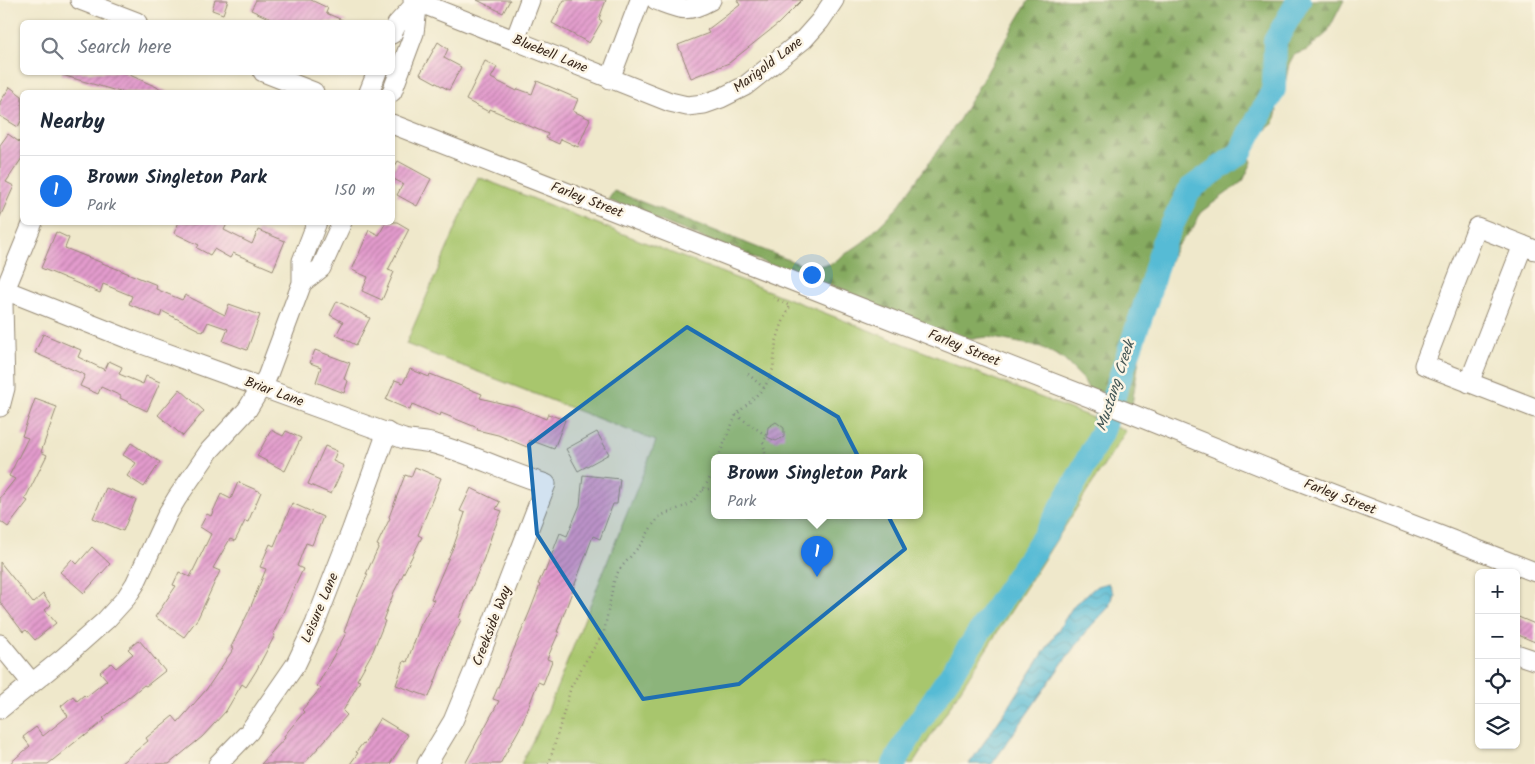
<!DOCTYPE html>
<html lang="en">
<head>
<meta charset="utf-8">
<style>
  :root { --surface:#fff; --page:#f2f2f3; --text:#1f2937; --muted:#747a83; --line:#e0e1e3; --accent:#1a73e8 }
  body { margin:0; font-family:Kalam,sans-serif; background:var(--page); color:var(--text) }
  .controls { position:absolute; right:15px; bottom:15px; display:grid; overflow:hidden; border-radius:8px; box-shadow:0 1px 4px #0004 }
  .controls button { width:45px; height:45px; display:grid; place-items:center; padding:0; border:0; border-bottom:1px solid var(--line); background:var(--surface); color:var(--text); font:25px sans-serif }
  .you { position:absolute; left:811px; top:274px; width:18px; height:18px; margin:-12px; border:4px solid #fff; border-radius:50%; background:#1a73e8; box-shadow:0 0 0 8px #1a73e833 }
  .badge { display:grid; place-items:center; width:32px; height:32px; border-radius:50%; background:var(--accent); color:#fff; font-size:16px; font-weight:700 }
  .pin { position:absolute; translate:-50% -41px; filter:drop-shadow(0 1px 2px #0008) }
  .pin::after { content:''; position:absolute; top:26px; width:18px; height:15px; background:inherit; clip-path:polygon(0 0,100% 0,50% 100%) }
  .popup { position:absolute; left:711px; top:454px; width:212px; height:65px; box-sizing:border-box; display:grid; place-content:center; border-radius:8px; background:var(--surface); filter:drop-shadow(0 1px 4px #0005); font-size:16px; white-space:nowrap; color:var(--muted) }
  .popup b { font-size:19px; color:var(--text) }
  .popup::after { content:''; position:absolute; left:50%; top:100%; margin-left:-10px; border:10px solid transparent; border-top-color:var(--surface) }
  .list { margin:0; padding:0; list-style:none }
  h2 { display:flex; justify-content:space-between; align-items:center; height:65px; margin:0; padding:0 20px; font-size:21px }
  h2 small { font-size:16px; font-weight:400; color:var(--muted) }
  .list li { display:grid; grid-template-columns:32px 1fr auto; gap:15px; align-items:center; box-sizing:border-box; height:70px; padding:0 20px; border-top:1px solid var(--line) }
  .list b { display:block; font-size:19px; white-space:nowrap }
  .list p { margin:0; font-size:16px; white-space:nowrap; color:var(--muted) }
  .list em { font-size:16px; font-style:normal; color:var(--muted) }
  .icon { flex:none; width:28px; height:28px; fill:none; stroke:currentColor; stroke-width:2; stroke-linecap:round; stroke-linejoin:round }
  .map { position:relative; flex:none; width:1535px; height:764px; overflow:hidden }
  .search { position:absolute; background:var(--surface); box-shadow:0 1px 4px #0004; left:20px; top:20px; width:375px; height:55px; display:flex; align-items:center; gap:12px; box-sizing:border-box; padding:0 18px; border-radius:8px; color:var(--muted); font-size:19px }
  .panel { position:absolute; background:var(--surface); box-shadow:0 1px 4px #0004; left:20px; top:90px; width:375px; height:135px; border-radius:8px }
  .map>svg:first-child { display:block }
  .green { fill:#a8c66d; stroke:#727846; fill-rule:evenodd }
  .forest { fill:url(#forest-firs); stroke:#606a3f }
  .water { fill:url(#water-waves); stroke:#49727a }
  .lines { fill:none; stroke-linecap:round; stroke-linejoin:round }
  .river { stroke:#57bbd5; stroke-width:24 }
  .building { fill:url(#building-hatch) }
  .minor-casing { stroke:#958974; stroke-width:21 }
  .path { stroke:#958974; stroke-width:2.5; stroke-dasharray:1 4; stroke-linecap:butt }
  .minor { stroke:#fff; stroke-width:19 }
  .marked { fill:#1f6fb2; fill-opacity:0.2; stroke:#1f6fb2; stroke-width:4; stroke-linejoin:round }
  .labels { text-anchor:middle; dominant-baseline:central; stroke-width:5; stroke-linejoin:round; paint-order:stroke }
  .street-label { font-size:14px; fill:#3b2a1e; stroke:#fcf5e5 }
  .water-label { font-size:15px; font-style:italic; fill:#435655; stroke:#fcf5e5 }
</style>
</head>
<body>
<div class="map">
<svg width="1535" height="764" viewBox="0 0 1535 764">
  <defs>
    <pattern id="forest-firs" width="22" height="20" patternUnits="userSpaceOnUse" patternTransform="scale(1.25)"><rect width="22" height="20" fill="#86ab60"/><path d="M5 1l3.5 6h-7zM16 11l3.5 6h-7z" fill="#6f8b4f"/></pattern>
    <pattern id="water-waves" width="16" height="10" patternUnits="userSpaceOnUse" patternTransform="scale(1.25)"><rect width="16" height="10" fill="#57bbd5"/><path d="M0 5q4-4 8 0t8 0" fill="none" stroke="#4998ac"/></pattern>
    <pattern id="building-hatch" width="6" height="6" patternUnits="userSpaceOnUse" patternTransform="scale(1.25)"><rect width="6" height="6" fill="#e39bcd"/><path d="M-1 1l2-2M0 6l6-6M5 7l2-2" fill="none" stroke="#b97fa6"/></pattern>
  </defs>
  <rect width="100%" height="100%" fill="#fcf5e5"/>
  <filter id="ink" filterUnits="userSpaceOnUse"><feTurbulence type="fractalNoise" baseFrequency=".02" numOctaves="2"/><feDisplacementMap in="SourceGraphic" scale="10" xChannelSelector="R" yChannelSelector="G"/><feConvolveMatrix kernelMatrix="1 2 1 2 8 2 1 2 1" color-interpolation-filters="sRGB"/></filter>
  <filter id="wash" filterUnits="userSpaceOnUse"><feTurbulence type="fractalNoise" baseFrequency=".0096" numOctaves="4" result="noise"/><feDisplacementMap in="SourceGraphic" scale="20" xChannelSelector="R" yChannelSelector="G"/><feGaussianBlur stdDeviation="1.12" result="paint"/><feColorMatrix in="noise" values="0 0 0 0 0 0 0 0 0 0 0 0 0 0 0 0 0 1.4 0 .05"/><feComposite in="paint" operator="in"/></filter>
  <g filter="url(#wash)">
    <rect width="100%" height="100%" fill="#efe8cb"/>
    <path class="green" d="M478,177L1126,431L913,764H521L547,712L656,441L406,344ZM714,458H920V516H714Z"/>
    <path class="forest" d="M1029,0H1344L1327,33L1307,50L1294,55L1289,64L1285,84L1273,99L1277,111L1274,123L1264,131L1247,129L1243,141L1252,162L1243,181L1201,212L1193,228L1176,247L1163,278L1142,300L1141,345L1132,405L1111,394L1089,390L1083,379L1062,358L1041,347L988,337L958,340L608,200L614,191L807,267L831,264L863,242L897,208L959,120Z"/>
    <path class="water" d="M1108,583L1113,593L1109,607L1091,626L1066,658L992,764H969L1010,705L1074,605L1097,586Z"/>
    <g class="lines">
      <path class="river" d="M894,764L914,729L1049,529L1081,472L1101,433L1148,296L1163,243L1190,189L1240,153L1274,89L1275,41L1299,0"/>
    </g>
    <g id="blocks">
      <path class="building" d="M215,0H228L223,14L212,10Z
        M256,0H311L328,8L326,13L347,22H277L251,10Z
        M477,0H510L503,13Z
        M564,0H606L599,19L602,21L589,43L552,23Z
        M737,0H802L778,24L729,63L691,78L678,45L709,33L707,30L740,5Z
        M438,42L448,49L444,58L461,67L449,90L420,74Z
        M485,61L497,67L491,78L517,91L518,89L532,94L537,81L578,99L573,111L590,119L578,147L561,139L559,144L546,138L548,134L490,109L489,112L466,100Z
        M62,72H123L168,92H120L62,75Z
        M10,87L22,96V119L18,127L0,116V102Z
        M8,134L22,144V158L6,182L14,186L0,217V145Z
        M398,161L431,179L417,206L397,195L403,184L392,178V171Z
        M179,222H228L224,230L252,244L258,230L285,241L273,270L233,253L230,258L214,249L210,255L197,248L199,245L174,233Z
        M386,222H397L409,229L388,270L394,272L382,300L362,291L368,277L352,270L369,230L379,235Z
        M56,232L69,238L65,248L157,285L156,289L182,300L185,295L225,315L229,304L260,315L247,350L223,341L228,329L208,322L203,332L162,311L160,317L129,304L132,296L103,284L100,293L41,268Z
        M337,301L370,318L356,345L336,335L343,322L330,315Z
        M43,334L81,350L78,357L105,370L109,361L122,367L119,374L143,384L146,376L160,382L147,411L120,398L121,396L101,387L98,394L80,386L85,375L35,353Z
        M315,350L350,363L344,379L348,381L344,393L316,382L321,367L310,363Z
        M410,369L429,377L430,374L482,394L480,398L517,407L546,419L548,414L565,420L554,449L530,440L527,447L498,435L477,430L478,428L441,413L440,416L412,404L410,410L386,400L395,380L403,383Z
        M180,389L204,411L183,436L158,415Z
        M35,399L57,407L41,452L47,455L25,499L28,501L8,527L0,521V498L15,479L9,476L28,438L22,436Z
        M776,422L784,428V437L776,441L767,437L768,427Z
        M271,430L283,436L286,431L301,438L285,471L257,456Z
        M597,432L609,454L578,471L566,449Z
        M131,443L160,462L144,487L127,476L136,463L123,455Z
        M325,446L337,451L333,461L344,466L331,494L308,484Z
        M415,467L441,478L418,535L422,537L394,592L383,620L385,621L373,651L357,680L360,681L343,711L347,715L304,764H261L285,738L284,736L304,712L302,710L321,688L317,686L346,633L344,632L355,602L368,574H366L379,546L377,545L390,518L389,517L405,475L411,477Z
        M583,475L620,479L617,504H613L600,539L593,536L557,632H559L547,659L552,661L543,684L538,682L522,724L500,764H465L499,701L493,699L530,611L540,585L538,584L544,571L545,572L560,533L567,536L580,505Z
        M238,482L261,492L248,522L245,521L235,541L230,539L213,568L220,571L198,618L184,637L155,617L176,586L173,585L179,572L190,577L211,534L200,527L207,514L211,516L221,494L231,499Z
        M106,488L136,500L123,531L93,518Z
        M471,488L500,502L496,509L502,511L492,534L484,558L459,618L461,620L448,645H449L429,697L396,685L404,661L407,662L420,626L434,600L431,599L454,545L465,513L460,511Z
        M292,503L323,517L312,545L306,543L297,566L303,569L273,634L275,635L256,671L246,687L242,684L226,711L202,737L169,764H120L148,741L146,738L173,716L178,722L206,690L234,648L231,647L249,611L266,569L260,567L270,544L274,546Z
        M92,547L110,564L84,593L60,572L72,559L77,564Z
        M0,562L33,603L43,594L51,605L45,610L56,623L35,640L26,630L23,632L0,602Z
        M1516,616L1535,624V642L1516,634Z
        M139,640L165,671L146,686L144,685L103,718L105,720L85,736L84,735L48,764H9L30,746L23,737L36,727L43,736L68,716L61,706L73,696L77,701L84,695L86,697L107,680L100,672L111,663L116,668L133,654L128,649Z
        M380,718L408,735L390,764H350L358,753L356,752L363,743L364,744Z"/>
    </g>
  </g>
  <g filter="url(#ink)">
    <use href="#blocks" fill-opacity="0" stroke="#958974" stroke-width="1"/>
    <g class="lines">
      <g class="minor-casing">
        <path id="minor" d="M80,0L137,22
          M413,0L670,102L687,106L704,104L721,98L745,86L804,39L820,21L834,0
          M656,0C680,9 686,14 711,0
          M392,34L397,24L417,2
          M515,40L530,0
          M263,72L314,92
          M610,79L640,0
          M369,92L377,72
          M392,92L414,33L418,0
          M392,124L1132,414L1286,476L1535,572
          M1535,250L1477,227L1424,365L1535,408
          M302,283L321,268L342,222
          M5,290L131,340L404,439C413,441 422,441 431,443C470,453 507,472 546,484L475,668L453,721L427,764
          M1469,383L1523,245
          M0,407L5,388L3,303L5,290L33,222
          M0,644L32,683
          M1516,654L1534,660
          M0,709L62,659L106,620L126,598L135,584L168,513L177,498L210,450L247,410L267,377L302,283V261L317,222
          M218,764L249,732L296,664L315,624L352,529L387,432"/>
      </g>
      <path class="path" d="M748,374L764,388
        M736,415L767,436L763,442L766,458
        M718,458L736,415L764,388L769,379L773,369L776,342L782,324L790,306L773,298
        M703,490L714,488
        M549,764L571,687L585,662L604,632L614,581L619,570L642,543L652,526L660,516L690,504L703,490L714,471"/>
      <use href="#minor" class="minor"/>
    </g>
  </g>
  <path class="marked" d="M687,327L838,417L905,549L739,684L643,699L537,534L529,445Z"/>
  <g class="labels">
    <g class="street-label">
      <text transform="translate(550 54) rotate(22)">Bluebell Lane</text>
      <text transform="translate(768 65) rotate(-37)">Marigold Lane</text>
      <text transform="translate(587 200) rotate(21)">Farley Street</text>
      <text transform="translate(964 348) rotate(22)">Farley Street</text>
      <text transform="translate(274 392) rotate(20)">Briar Lane</text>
      <text transform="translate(1340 497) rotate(21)">Farley Street</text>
      <text transform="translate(320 608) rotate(-67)">Leisure Lane</text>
      <text transform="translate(492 626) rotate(-69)">Creekside Way</text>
    </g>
    <g class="water-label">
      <text transform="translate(1116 386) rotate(-72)">Mustang Creek</text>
    </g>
  </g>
</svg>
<div class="controls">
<button>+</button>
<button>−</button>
<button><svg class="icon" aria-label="locate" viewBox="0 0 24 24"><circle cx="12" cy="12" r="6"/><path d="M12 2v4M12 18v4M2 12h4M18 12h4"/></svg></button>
<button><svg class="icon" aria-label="layers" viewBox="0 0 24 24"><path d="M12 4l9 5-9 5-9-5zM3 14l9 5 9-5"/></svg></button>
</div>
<div class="you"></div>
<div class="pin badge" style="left:817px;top:577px">1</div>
<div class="popup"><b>Brown Singleton Park</b>Park</div>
<div class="search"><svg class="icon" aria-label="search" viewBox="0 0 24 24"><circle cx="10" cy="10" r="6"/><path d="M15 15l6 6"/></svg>Search here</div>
<section class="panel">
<h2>Nearby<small></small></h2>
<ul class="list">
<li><span class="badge">1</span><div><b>Brown Singleton Park</b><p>Park</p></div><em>150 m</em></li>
</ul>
</section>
</div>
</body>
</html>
